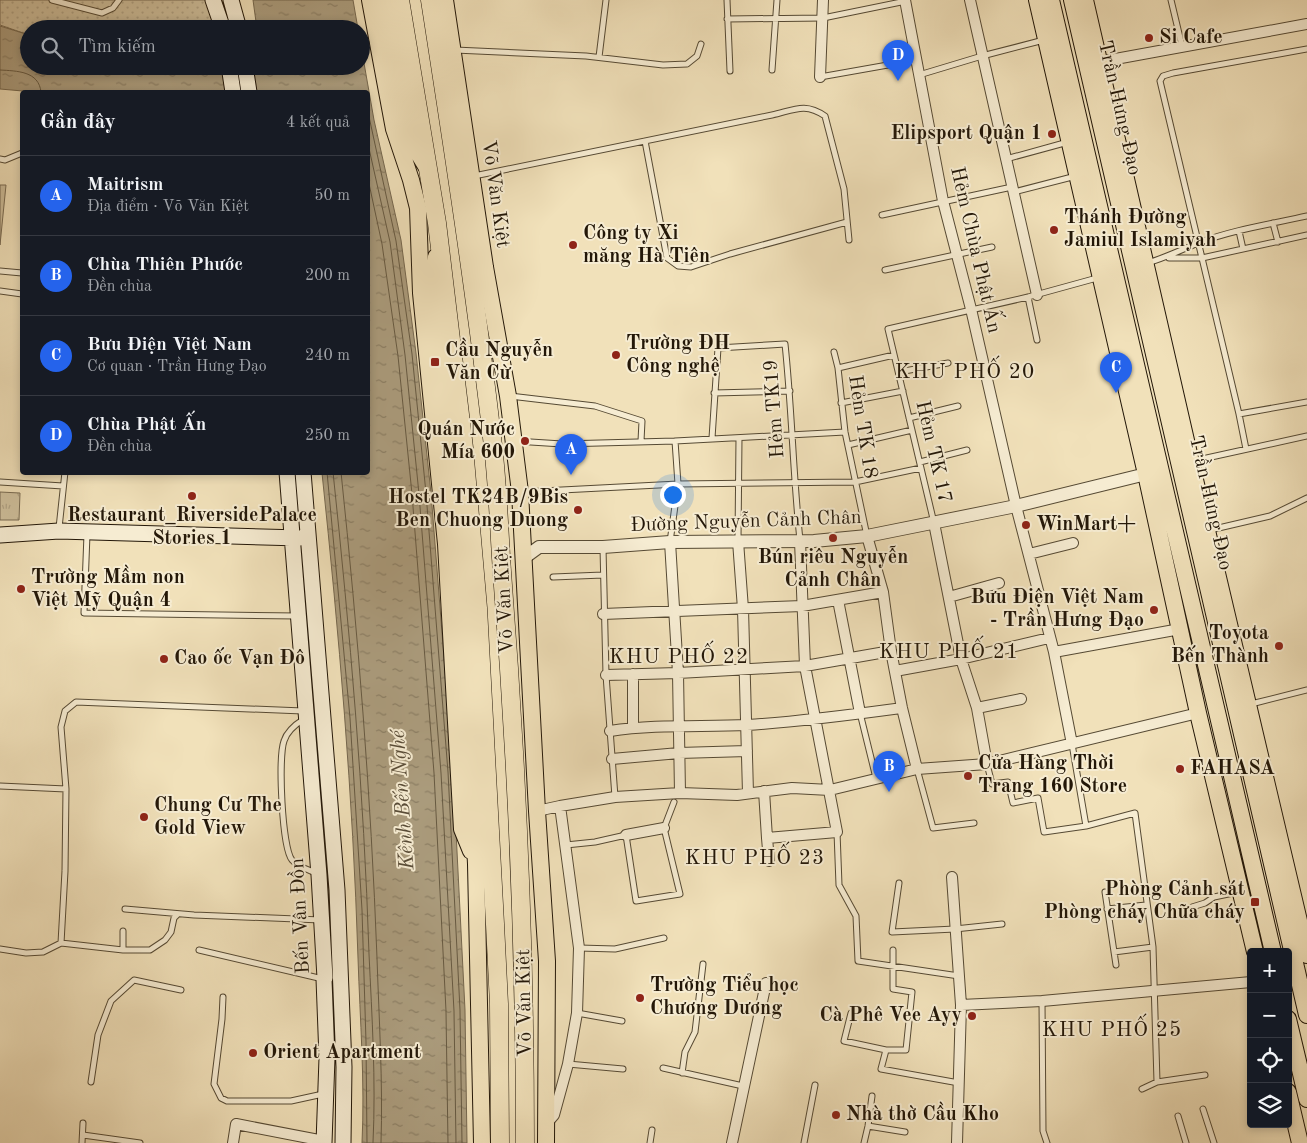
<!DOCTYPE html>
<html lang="vi">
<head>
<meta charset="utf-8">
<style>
  :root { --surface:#171b24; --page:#242831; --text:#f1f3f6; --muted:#9ea1a6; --line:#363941; --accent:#2563eb }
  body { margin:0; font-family:"Old Standard TT",serif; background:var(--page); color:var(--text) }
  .controls { position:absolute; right:15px; bottom:15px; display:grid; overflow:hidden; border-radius:5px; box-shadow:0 2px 8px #0003 }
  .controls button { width:45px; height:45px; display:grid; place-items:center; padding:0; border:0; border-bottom:1px solid var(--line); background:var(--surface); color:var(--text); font:25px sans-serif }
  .you { position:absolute; left:672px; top:494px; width:18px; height:18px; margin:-12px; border:4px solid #fff; border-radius:50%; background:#1a73e8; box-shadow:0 0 0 8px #1a73e833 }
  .badge { display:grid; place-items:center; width:32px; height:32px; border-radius:50%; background:var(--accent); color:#fff; font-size:16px; font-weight:700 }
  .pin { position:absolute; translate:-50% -41px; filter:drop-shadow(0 1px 2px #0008) }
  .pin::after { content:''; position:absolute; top:26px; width:18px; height:15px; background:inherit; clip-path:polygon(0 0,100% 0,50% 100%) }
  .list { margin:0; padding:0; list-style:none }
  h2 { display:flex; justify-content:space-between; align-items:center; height:65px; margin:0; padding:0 20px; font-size:21px }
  h2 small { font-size:16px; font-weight:400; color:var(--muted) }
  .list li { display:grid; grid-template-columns:32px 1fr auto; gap:15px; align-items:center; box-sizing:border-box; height:80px; padding:0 20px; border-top:1px solid var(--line) }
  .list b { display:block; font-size:19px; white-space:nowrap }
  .list p { margin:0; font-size:16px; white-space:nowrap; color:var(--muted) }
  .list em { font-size:16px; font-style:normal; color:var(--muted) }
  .icon { flex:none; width:28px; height:28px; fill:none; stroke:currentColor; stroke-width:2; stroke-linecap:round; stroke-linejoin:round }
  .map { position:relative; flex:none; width:1307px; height:1143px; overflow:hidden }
  .search { position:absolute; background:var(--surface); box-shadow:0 2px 8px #0003; left:20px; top:20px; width:350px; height:55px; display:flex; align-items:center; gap:12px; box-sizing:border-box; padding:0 18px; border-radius:28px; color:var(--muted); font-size:19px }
  .panel { position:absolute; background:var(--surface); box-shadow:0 2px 8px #0003; left:20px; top:90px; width:350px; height:385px; border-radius:5px }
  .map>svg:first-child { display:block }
  .grass { fill:url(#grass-tufts); stroke:#786b52 }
  .garden { fill:url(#garden-dots); stroke:#786b52 }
  .pitch { fill:#cebf9c; stroke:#786b52 }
  .water { fill:url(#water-ripples); stroke:#75674e }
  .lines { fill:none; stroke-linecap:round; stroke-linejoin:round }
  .shore { stroke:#675a42; stroke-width:1 }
  .service-casing { stroke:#564a34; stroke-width:7 }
  .minor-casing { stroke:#564a34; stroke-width:12 }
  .tertiary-casing { stroke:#564a34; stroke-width:14 }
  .secondary-casing { stroke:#231708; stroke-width:17 }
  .primary-casing { stroke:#231708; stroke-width:18 }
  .trunk-casing { stroke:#231708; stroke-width:19 }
  .service { stroke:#f6ecd2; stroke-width:5 }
  .minor { stroke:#f6ecd2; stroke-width:10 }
  .tertiary { stroke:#f6ecd2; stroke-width:12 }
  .secondary { stroke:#f6ecd2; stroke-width:15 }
  .primary { stroke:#f1e1ba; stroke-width:16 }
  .trunk { stroke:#f1e1ba; stroke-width:18 }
  .poi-dot { fill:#8f2418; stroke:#f6ecd2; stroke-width:2 }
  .labels { text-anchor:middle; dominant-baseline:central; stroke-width:4; stroke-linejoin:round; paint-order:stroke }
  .poi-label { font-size:20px; font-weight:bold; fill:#231708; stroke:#f6ecd2; text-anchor:start }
  .street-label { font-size:20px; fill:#231708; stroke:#f6ecd2 }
  .neighbourhood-label { font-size:21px; letter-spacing:1px; fill:#231708; stroke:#f6ecd2 }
  .water-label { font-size:21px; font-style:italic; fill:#594c37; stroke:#f6ecd2 }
</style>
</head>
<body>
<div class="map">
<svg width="1307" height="1143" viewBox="0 0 1307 1143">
  <defs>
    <pattern id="grass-tufts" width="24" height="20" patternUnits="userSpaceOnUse" patternTransform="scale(1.25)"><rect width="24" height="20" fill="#cebf9c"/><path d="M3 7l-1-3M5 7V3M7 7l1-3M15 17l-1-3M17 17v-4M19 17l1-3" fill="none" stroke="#b1a385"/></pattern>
    <pattern id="garden-dots" width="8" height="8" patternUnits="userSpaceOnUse" patternTransform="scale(1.25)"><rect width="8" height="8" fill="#cebf9c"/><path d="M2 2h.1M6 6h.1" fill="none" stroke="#b1a385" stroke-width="1.8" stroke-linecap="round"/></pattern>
    <pattern id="water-ripples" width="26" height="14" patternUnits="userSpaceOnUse" patternTransform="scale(1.25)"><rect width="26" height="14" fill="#ab9c7d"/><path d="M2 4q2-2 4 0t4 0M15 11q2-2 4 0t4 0" fill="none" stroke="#8b7e64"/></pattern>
  </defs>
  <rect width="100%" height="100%" fill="#f1e1ba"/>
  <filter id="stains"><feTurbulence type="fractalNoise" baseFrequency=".004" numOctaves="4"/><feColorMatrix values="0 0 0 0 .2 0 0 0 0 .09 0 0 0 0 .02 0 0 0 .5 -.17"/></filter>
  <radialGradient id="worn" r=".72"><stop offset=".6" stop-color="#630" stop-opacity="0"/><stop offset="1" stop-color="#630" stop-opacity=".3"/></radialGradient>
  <path class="grass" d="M0,492L20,493L19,520H0Z"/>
  <path class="garden" d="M0,0H207L222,29H29V35L0,25Z"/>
  <path class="pitch" d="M0,185H6L0,245Z"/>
  <path class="water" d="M253,0H353L358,29H257Z
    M0,26L29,35V66H361V46L374,120L401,240L416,353L431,493L453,772L465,1010L467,1143H362C365,1082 360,1020 358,958C353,796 339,634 322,473L368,472V92H34L0,89Z"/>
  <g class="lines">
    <path class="shore" d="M0,70C17,71 39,71 41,92
      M368,112L396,241L412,354L426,493L448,772L460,1010L462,1143
      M368,144L390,242L405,355L419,494L441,773L454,1011L456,1143
      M368,179L382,244L398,356L412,494L434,773L446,1011L448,1143
      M327,472L350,718L362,910L366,1042L367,1143
      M333,472C350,633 364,793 369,954C372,1017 376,1080 373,1143
      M341,472C358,634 371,796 377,958C379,1019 383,1082 381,1143"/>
    <g class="service-casing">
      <path id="service" d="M52,0L102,13L113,8L119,0
        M727,0L730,71
        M1171,0L1182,46
        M727,19L823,18L906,1
        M455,50L586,56L663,65L687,64L697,56L701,44
        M599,57L606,0
        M772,70L777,0
        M919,75L982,56L1044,40
        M820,77L916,60
        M645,141L667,258L678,266L691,267L730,254L847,222
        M0,159L5,160L22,153
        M1006,159L1068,142
        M474,176L772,115C794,110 805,102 825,116L844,189L849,240
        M1014,192L1076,176
        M882,215L1012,187
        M1273,223L1278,242
        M1239,231L1243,249
        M1169,258H1202L1307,235
        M1147,263C1165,258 1181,250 1198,243C1232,230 1271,224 1307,216
        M885,270L992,247
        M0,271L22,273
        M0,291L22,294
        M1028,297L1037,340
        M834,352L838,368L845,432L867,536
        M838,368L894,355
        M899,372L948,363
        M714,393L790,391
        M510,396L595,406L642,421L641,441
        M841,403L903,391
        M1239,414L1307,402
        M909,418L958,406
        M712,438L718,348L785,344C792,410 793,475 800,540
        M515,441L562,444L675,441L845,432
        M848,445L912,430
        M1246,449L1239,414L1160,81L1163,76L1173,73L1307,49
        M1193,461L1307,436
        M920,462L967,450
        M0,482L63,486
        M523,492L678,484L855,482L921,468
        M934,523L888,329L1028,297L1097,278
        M59,528L65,472
        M1210,530L1270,516L1307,498
        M87,534L84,613L297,616
        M738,540L739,438
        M670,542L678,484L675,441
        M603,548L606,675L615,797
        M553,577L603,575
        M1251,704L1307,690
        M860,713L876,778
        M304,719C296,724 287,731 284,741C278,758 282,848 292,860C298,867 309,870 316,873
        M1072,744L1086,826L1135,813L1153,947L1157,1082L1205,1075
        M987,764L992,784L1008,782L1013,803L1038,798L1044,832L1086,826
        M917,769L933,828L974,823
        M0,786L66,789
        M837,832L839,885L856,916L858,961L959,976
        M566,845L595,842L626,835L636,901L680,894L664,828L674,802
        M899,883L892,932L955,929L1002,924
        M1105,892L1116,965
        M1192,907L1205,903L1214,897L1238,892
        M125,909L194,915L321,920
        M1107,909L1146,905
        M61,943L65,871L66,789L61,727L65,711L76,702L303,711
        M579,948L615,949L664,938
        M0,949L26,953L43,952L61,943L123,950H150L165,940L171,932L174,918L178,914
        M123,950V931
        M199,950L323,979
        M1114,952L1153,947
        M223,997L222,1019L214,1084L221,1098L227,1101H291L323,1094
        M1042,1001L1043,1131L1047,1143
        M577,1013L622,1021
        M851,1013L844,1041L886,1050H906L912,992L893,989V950
        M886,1050L881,1069L959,1083
        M568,1064L623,1069
        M663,1068L743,1086
        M682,1073L685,1052L695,1032L703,964
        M91,1082L98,1035L111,1001L134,980L181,990
        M1142,1089L1157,1082
        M1203,1109L1214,1143
        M1178,1116L1186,1143
        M868,1126L905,1132
        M83,1135L140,1143
        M82,1143L83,1123
        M650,1143L652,1130
        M804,1143L815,1085
        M864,1143L868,1126L872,1096"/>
    </g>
    <g class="minor-casing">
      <path id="minor" d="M905,0L943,201L971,309L1016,506L1054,652L1072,744
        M970,0L1037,295
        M1099,62L1307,24
        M820,77L823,0
        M934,523L961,659L977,708L987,764
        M867,536L883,592L891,651L902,708L917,769
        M738,541L743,609L748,793
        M670,542L678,673L680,793
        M1029,554L1073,543
        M949,597L999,583
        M838,600L860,713
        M603,614L802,606L883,592
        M1054,652L1180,629
        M895,671L961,659L1049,638
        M633,674V727
        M606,675L678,673L805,666L891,651
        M977,708L1021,699
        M610,731C655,724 701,727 747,725C799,722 850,715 902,708
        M612,759L679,753L747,751
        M764,791L767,838L837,832L805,666L800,541
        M537,811L560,806L615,797L680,793L737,795L792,788L830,790L917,769L987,764L1198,713
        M626,835L664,828
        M767,838L769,861
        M952,877L961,1005L957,1143
        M961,1005L1042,1001L1251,982
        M547,1123L554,1115L568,1064L577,1013L579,948L560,806
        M233,1143L236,1124L324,1141
        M732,1143L766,983"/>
    </g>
    <g class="tertiary-casing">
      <path id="tertiary" d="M524,558L539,547H603L670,542L814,541L867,536L1016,506L1146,474"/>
    </g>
    <g class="secondary-casing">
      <path id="secondary" d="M213,0L223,29
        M231,0L239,29
        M229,66L233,92
        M245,66L249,92
        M287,472L319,875L325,978L324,979L327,1058L324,1143
        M303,472L337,890L344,1067L343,1143
        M0,535L59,531L300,538"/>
    </g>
    <g class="primary-casing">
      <path id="primary" d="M370,0L394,129L411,180L418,208L421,293L446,544L462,829L471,851
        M384,0L409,138L426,166
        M445,0L485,267L508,396L520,492L537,811L547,961L546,1143
        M1037,0L1146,474L1198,713L1255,952
        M1051,0L1273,952
        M1072,0L1307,1015
        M1085,0L1196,484L1307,955
        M436,257L434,303L464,615L476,864L482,1143
        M1288,1019L1307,1099
        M1288,1092L1300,1143"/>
    </g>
    <g class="trunk-casing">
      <path id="trunk" d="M400,0L437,223L464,448L478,608L495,924L499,1004L500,1143
        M430,0C453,148 476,297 493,446C498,488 499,530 502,572C517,762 525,953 525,1143"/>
    </g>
    <use href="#service" class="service"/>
    <use href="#minor" class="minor"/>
    <use href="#tertiary" class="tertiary"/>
    <use href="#secondary" class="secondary"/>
    <use href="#primary" class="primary"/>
    <use href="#trunk" class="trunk"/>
  </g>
  <g class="poi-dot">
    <circle cx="1149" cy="38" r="5"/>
    <circle cx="1052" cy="134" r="5"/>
    <circle cx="1054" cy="230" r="5"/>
    <circle cx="573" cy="245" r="5"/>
    <circle cx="616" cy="355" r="5"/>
    <rect x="430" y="357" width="10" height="10" rx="2.5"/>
    <circle cx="525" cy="441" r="5"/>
    <circle cx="192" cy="496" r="5"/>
    <circle cx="578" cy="510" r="5"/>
    <circle cx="1026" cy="525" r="5"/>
    <circle cx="833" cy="538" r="5"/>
    <circle cx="21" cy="589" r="5"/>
    <circle cx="1154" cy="610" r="5"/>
    <circle cx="1279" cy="646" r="5"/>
    <circle cx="164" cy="659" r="5"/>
    <circle cx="1180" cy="769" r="5"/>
    <circle cx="968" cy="776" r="5"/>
    <circle cx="144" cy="817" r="5"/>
    <rect x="1250" y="897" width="10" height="10" rx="2.5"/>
    <circle cx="640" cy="998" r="5"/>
    <circle cx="972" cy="1016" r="5"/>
    <circle cx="253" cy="1053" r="5"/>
    <circle cx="836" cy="1115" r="5"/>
  </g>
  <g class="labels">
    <g class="poi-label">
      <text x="1159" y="38">Si Cafe</text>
      <text x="1042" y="134" text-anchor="end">Elipsport Quận 1</text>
      <text x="1064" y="218">Thánh Đường<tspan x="1064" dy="23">Jamiul Islamiyah</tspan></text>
      <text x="583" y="234">Công ty Xi<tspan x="583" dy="23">măng Hà Tiên</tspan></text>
      <text x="626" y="344">Trường ĐH<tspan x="626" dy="23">Công nghệ</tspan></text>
      <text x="445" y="351">Cầu Nguyễn<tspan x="445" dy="23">Văn Cừ</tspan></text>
      <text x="515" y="430" text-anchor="end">Quán Nước<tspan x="515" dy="23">Mía 600</tspan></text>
      <text x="568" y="498" text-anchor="end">Hostel TK24B/9Bis<tspan x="568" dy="23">Ben Chuong Duong</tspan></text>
      <text x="192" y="516" text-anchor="middle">Restaurant_RiversidePalace<tspan x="192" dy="23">Stories 1</tspan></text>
      <text x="1036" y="525">WinMart+</text>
      <text x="833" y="558" text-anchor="middle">Bún riêu Nguyễn<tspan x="833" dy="23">Cảnh Chân</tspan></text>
      <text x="31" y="578">Trường Mầm non<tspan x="31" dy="23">Việt Mỹ Quận 4</tspan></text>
      <text x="1144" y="598" text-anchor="end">Bưu Điện Việt Nam<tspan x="1144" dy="23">- Trần Hưng Đạo</tspan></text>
      <text x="1269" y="634" text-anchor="end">Toyota<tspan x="1269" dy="23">Bến Thành</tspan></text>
      <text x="174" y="659">Cao ốc Vạn Đô</text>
      <text x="978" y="764">Cửa Hàng Thời<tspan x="978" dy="23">Trang 160 Store</tspan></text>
      <text x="1190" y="769">FAHASA</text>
      <text x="154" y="806">Chung Cư The<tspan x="154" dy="23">Gold View</tspan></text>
      <text x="1245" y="890" text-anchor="end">Phòng Cảnh sát<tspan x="1245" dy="23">Phòng cháy Chữa cháy</tspan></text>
      <text x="650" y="986">Trường Tiểu học<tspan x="650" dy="23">Chương Dương</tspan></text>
      <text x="962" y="1016" text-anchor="end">Cà Phê Vee Ayy</text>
      <text x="263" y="1053">Orient Apartment</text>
      <text x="846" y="1115">Nhà thờ Cầu Kho</text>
    </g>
    <g class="street-label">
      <text transform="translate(1119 108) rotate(77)">Trần Hưng Đạo</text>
      <text transform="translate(495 194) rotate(82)">Võ Văn Kiệt</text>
      <text transform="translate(975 250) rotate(77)">Hẻm Chùa Phật Ấn</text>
      <text transform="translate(775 409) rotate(-94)">Hẻm TK19</text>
      <text transform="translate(862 427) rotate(81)">Hẻm TK 18</text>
      <text transform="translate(933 452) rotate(77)">Hẻm TK 17</text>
      <text transform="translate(1210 503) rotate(77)">Trần Hưng Đạo</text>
      <text transform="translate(746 522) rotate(-2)">Đường Nguyễn Cảnh Chân</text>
      <text transform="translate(505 600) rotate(-93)">Võ Văn Kiệt</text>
      <text transform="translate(301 916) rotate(-93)">Bến Vân Đồn</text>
      <text transform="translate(525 1003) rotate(-91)">Võ Văn Kiệt</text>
    </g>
    <g class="neighbourhood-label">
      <text x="965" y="372">KHU PHỐ 20</text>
      <text x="949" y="652">KHU PHỐ 21</text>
      <text x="679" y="657">KHU PHỐ 22</text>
      <text x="755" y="858">KHU PHỐ 23</text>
      <text x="1112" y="1030">KHU PHỐ 25</text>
    </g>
    <g class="water-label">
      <text transform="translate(403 800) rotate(-94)">Kênh Bến Nghé</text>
    </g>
  </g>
  <rect width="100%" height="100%" filter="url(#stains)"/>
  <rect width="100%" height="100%" fill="url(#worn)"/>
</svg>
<div class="controls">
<button>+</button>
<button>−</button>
<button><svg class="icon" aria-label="locate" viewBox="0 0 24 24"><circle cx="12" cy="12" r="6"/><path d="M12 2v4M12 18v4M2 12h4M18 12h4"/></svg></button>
<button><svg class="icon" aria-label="layers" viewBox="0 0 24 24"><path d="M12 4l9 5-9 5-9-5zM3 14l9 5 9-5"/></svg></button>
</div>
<div class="you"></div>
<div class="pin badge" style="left:571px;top:475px">A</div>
<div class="pin badge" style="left:889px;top:792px">B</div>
<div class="pin badge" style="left:1116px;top:393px">C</div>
<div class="pin badge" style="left:898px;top:81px">D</div>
<div class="search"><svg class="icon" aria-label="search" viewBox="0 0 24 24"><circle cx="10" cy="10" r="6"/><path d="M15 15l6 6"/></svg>Tìm kiếm</div>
<section class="panel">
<h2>Gần đây<small>4 kết quả</small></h2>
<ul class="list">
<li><span class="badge">A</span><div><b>Maitrism</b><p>Địa điểm · Võ Văn Kiệt</p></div><em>50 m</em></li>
<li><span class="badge">B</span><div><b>Chùa Thiên Phước</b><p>Đền chùa</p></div><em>200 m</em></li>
<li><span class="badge">C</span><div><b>Bưu Điện Việt Nam</b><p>Cơ quan · Trần Hưng Đạo</p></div><em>240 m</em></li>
<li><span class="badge">D</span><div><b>Chùa Phật Ấn</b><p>Đền chùa</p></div><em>250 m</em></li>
</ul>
</section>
</div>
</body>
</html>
